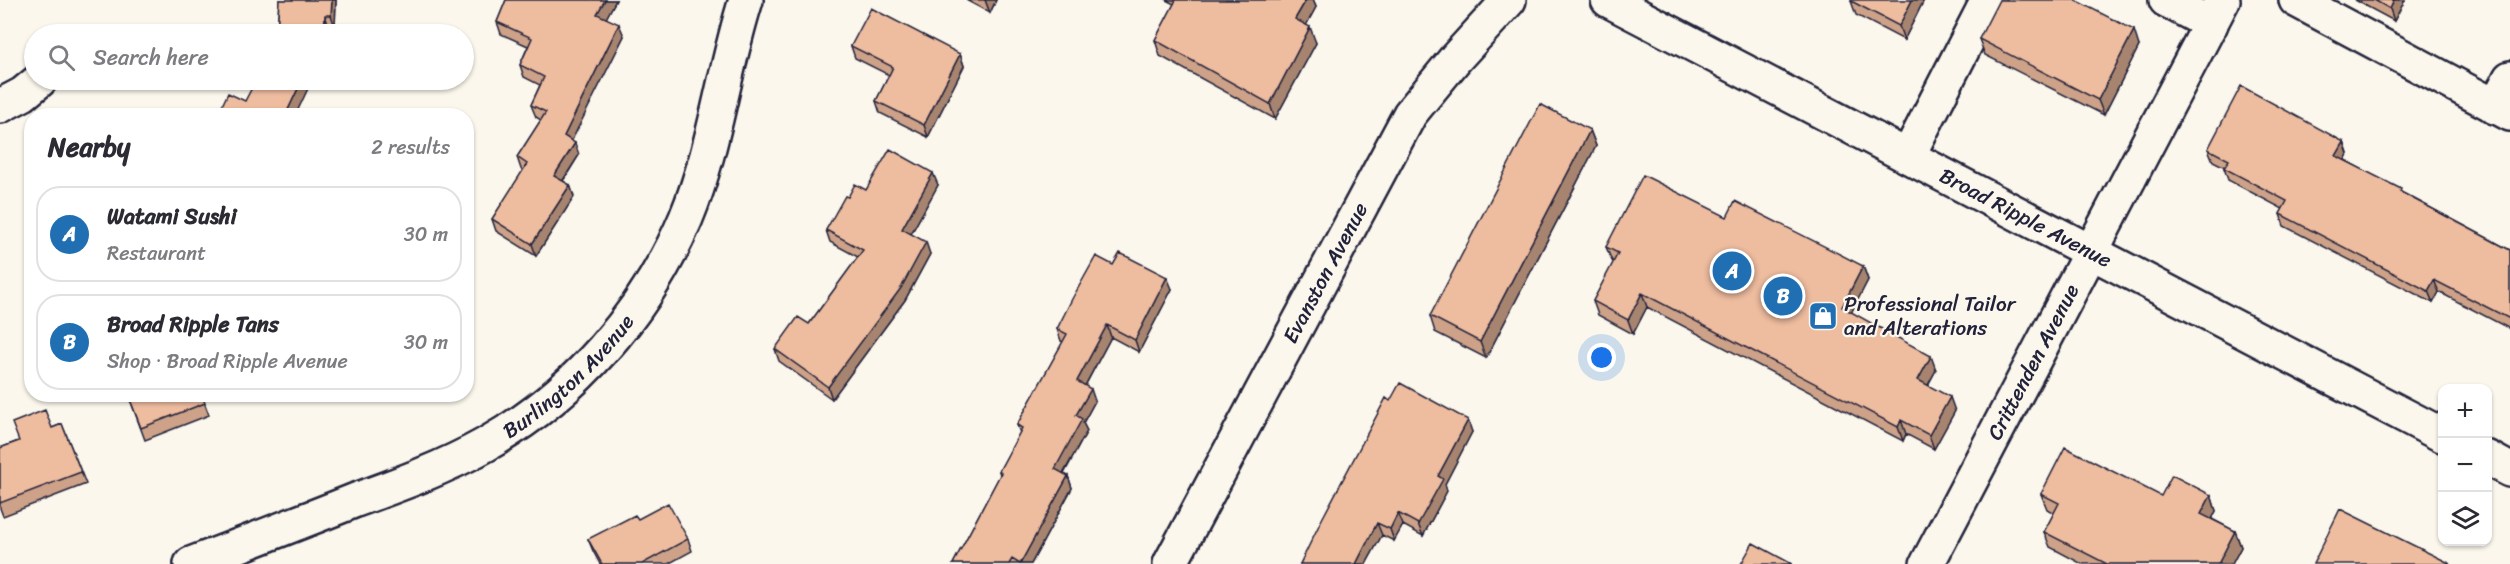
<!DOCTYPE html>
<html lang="en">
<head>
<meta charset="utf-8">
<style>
  :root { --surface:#fff; --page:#f2f2f3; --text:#2b2b33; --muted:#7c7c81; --line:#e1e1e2; --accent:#1f6fb2 }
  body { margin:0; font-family:Sriracha,sans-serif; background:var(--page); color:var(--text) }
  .controls { position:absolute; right:18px; bottom:18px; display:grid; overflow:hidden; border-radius:12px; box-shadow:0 2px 4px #0004 }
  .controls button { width:54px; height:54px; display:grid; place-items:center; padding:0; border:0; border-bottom:2px solid var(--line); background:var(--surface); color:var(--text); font:30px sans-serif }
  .you { position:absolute; left:1602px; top:358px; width:21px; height:21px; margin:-15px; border:4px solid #fff; border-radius:50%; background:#1a73e8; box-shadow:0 0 0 9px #1a73e833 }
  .badge { display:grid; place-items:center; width:39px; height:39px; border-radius:50%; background:var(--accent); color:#fff; font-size:20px; font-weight:700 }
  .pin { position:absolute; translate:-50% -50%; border:3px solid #fff; box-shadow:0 2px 6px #0006 }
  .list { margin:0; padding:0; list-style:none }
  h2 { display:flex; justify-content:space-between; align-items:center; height:78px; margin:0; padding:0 24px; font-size:26px }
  h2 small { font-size:20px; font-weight:400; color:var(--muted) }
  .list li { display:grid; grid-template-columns:39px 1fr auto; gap:18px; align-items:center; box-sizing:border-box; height:96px; margin:0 12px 12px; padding:0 12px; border:2px solid var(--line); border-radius:24px }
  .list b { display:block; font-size:22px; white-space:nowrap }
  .list p { margin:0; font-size:20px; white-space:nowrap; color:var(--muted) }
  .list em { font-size:20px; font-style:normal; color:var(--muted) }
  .icon { flex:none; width:33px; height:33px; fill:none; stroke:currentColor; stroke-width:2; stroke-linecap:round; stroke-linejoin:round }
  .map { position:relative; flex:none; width:2510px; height:564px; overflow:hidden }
  .search { position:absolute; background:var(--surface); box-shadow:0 2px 4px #0004; left:24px; top:24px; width:450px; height:66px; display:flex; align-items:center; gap:15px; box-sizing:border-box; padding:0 21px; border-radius:33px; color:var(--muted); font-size:22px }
  .panel { position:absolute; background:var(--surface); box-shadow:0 2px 4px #0004; left:24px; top:108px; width:450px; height:294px; border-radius:24px }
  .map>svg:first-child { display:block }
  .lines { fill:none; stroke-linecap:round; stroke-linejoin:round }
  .minor-casing { stroke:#22223b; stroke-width:38 }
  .minor { stroke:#fbf7ec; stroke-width:33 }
  .wall { fill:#cda289; stroke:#22223b; stroke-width:1.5 }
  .shaded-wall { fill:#a7846f; stroke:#22223b; stroke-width:1.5 }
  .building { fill:#eebc9f; stroke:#22223b; stroke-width:1.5 }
  .labels { text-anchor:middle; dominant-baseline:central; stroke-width:4.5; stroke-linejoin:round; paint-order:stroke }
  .street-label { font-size:21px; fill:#22223b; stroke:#fbf7ec }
  .poi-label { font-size:21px; fill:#22223b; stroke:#fbf7ec; text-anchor:start }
</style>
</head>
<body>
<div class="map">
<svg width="2510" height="564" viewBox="0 0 2510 564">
  <rect width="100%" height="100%" fill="#fbf7ec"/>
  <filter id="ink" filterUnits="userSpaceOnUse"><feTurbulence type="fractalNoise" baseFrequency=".0167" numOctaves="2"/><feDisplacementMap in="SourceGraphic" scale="12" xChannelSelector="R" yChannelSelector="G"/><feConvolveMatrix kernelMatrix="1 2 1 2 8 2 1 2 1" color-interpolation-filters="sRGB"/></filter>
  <g filter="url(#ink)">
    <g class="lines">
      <g class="minor-casing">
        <g id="minor">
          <path id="s1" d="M1608,0L2442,435"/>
          <path d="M2166,0L2211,24"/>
          <path d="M2296,0L2510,114"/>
          <path d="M0,106L23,94L40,80"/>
          <path d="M2495,107L2510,78"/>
          <path d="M1908,156L1988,0"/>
          <path d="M2488,458L2510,470"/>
          <path id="s2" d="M191,564C246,543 301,522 356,500C400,484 444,468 485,445C574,395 646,313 686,218C715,148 723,72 746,0"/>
          <path id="s3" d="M1170,564L1410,114L1456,58L1509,0"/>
          <path id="s4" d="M1927,564L2223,0"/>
        </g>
      </g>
      <use href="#minor" class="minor"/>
    </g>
    <path class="wall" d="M279,0H336L335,27H329V34H277Z
      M506,0H616L606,18L624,36L571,141L579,155L563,181L570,185L574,197L536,256L496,231L492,219L523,171L521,169L517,157L541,120L536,117L531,105L540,85L524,77L520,65L528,46L501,34L497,22Z
      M966,0H996L990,13Z
      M1166,0H1313L1316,7L1306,25L1316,43L1275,119L1160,56L1155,40L1174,4Z
      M1924,0L1904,40L1856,15L1851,1Z
      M2355,0H2405L2394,21Z
      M1979,39L2139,46L2104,115L1985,55Z
      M851,46L960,54L964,66L928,137L880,113L876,101L889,75L855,58Z
      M1590,130L1596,146L1486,358L1435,332L1430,316Z
      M2344,142L2348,154L2345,160L2403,193L2510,250V329L2439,292L2433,303L2284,226L2280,214L2283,209L2228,180L2224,168L2225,167L2213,161L2208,149Z
      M938,185L911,234L930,254L905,300L832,399L779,361L775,349L809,324L858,257L830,242L826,230L848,197L866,190Z
      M1727,217L1863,266L1868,280L1851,312L1936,370L1928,385L1955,411L1934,449L1906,434L1903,441L1647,307L1633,334L1598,315L1593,301L1614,262L1612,261L1606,247Z
      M1113,265L1172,289L1139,352L1111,337L1085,386L1095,401L1083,423L1087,431L1064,474L1068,476L1072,488L1031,564H953L1000,475L999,471L1020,433L1017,425L1063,342L1061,341L1057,329Z
      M128,394H215L203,399L209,415L145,440Z
      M1390,401L1472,432L1445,484L1447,491L1423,536L1403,525L1394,541L1382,535L1366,564H1300Z
      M62,424L86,484L3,516L0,508V448Z
      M2041,494L2161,496L2211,495L2216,511L2212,519L2235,531L2241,547L2232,564H2082L2050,547L2044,532L2054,513L2047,509Z
      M588,539H688L692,551L668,564H600L593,551Z"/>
    <path class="shaded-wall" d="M332,0H336L335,27L331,15Z
      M605,0H616L602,26L597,14Z
      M985,0H996L990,13Z
      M1306,0H1313L1316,7L1301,35L1295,19Z
      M1912,0H1924L1904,40L1899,26Z
      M2394,0H2405L2394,21L2390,9Z
      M325,15L329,27V34H324Z
      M619,24L624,36L568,148L564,136Z
      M1310,27L1316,43L1275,119L1270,104Z
      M2134,30L2139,46L2104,115L2098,100Z
      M960,54L964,66L928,137L924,125Z
      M302,80H312L295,116H285Z
      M1590,130L1596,146L1486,358L1480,342Z
      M2344,142L2348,154L2341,168L2336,156Z
      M575,143L579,155L558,188L554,176Z
      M933,173L938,185L907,241L902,229Z
      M570,185L574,197L536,256L532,244Z
      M926,242L930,254L905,300L832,399L828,387Z
      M1863,266L1868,280L1847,321L1842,307Z
      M1167,277L1172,289L1139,352L1135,340Z
      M2434,280L2439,292L2433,303L2428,291Z
      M1642,293L1647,307L1633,334L1628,320Z
      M1107,325L1111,337L1081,393L1077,381Z
      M1931,356L1936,370L1923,394L1918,380Z
      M1091,389L1095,401L1083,423L1087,431L1059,481L1055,469L1076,415Z
      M1950,397L1955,411L1934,449L1929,435Z
      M1468,420L1472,432L1445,484L1447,491L1423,536L1418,524L1438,476Z
      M1901,420L1906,434L1903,441L1898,427Z
      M1068,476L1072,488L1031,564H1020Z
      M2211,495L2216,511L2207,529L2201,514Z
      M1398,513L1403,525L1394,541L1390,529Z
      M1377,523L1382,535L1366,564H1356Z
      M2235,531L2241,547L2232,564H2218Z"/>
    <path class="building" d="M279,0H332L331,15H325L324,34H277Z
      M506,0H605L597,14L619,24L564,136L575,143L554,176L570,185L532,244L492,219L527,164L517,157L546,112L531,105L544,77L520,65L532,38L497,22Z
      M1176,0H1306L1295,19L1310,27L1270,104L1155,40Z
      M1852,0H1912L1899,26L1851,1Z
      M1999,0H2075L2134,30L2098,100L1979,39Z
      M2374,0H2394L2390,9Z
      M871,8L960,54L924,125L876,101L893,67L851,46Z
      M256,80H272L276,81V80H302L285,116H217L228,93L245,101Z
      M2241,86L2344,142L2336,156L2401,189L2400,192L2510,250V319L2434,280L2428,291L2280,214L2287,201L2224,168L2229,160L2208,149Z
      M1540,104L1590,130L1480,342L1430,316Z
      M890,149L933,173L902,229L926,242L901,288L828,387L775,349L798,317L809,324L863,250L826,230L845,196L848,197L855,184L866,190Z
      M1643,175L1727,217L1735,201L1863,266L1842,307L1931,356L1918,380L1950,397L1929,435L1901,420L1898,427L1642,293L1628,320L1593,301L1618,253L1606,247Z
      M1120,253L1167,277L1135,340L1107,325L1077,381L1091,389L1076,415L1082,419L1055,469L1068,476L1020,564L1012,559L1009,564H953L1001,473L999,471L1022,428L1017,425L1067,334L1057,329L1072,299L1096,256L1113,265Z
      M1400,383L1468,420L1438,476L1443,479L1418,524L1398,513L1390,529L1377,523L1356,564H1300L1322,519L1386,398L1390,401Z
      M128,394H201L205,403L141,428Z
      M45,410L52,428L62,424L81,472L0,503V448L19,441L12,423Z
      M2065,447L2161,496L2172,475L2211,495L2201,514L2235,531L2218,564H2107L2044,532L2059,503L2041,494Z
      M668,503L688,539L642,564H602L588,539L635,515L638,519Z
      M2340,509L2451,564H2313Z
      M1753,543L1792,564H1741Z"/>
  </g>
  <defs>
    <g id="shop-square" transform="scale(1.5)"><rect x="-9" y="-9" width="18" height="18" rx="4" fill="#1f6fb2" stroke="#fbf7ec"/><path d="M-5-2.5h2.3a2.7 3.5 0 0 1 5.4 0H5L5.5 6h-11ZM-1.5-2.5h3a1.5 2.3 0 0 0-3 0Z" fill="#fff"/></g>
  </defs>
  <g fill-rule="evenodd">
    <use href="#shop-square" x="1823" y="316"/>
  </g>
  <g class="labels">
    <g class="street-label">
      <text stroke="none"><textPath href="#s1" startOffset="471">Broad Ripple Avenue</textPath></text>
      <text stroke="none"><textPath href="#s3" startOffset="330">Evanston Avenue</textPath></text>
      <text stroke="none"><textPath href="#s4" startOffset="228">Crittenden Avenue</textPath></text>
      <text stroke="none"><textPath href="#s2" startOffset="426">Burlington Avenue</textPath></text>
    </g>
    <g class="poi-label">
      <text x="1844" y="304">Professional Tailor<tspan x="1844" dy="24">and Alterations</tspan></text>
    </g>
  </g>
</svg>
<div class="controls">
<button>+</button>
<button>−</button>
<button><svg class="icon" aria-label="layers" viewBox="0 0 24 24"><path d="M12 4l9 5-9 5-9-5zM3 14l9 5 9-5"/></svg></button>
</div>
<div class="you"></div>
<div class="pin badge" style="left:1732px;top:271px">A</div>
<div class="pin badge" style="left:1783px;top:296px">B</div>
<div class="search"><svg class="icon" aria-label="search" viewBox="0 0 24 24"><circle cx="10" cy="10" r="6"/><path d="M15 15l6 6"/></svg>Search here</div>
<section class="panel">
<h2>Nearby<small>2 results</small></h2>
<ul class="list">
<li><span class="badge">A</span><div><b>Watami Sushi</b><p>Restaurant</p></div><em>30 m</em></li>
<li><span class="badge">B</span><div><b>Broad Ripple Tans</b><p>Shop · Broad Ripple Avenue</p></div><em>30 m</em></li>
</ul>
</section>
</div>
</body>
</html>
